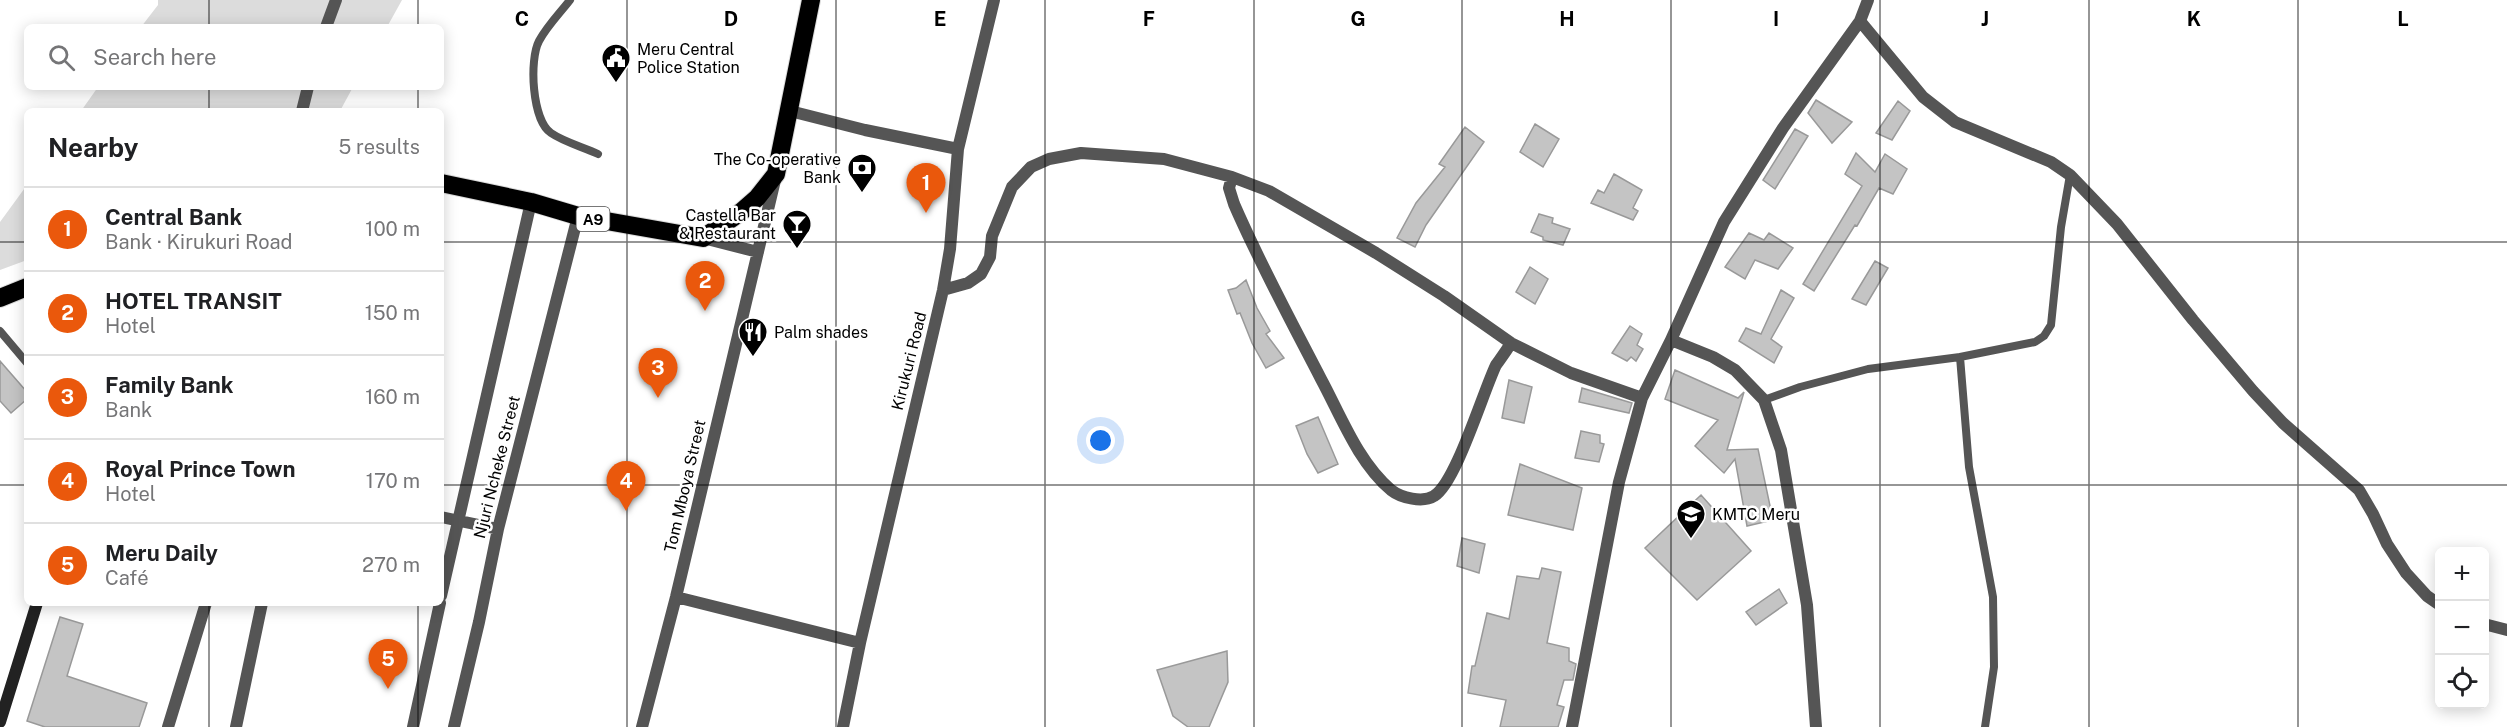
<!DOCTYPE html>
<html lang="en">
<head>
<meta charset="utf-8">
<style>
  :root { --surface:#fff; --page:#f2f2f2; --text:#202124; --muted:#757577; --line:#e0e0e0; --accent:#ea580c }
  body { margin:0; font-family:"Public Sans",sans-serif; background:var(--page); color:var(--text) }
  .controls { position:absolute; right:18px; bottom:18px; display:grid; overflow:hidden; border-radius:9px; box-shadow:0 3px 15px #0003 }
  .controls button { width:54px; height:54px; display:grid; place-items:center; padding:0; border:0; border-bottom:2px solid var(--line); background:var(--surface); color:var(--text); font:30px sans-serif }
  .you { position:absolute; left:1101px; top:441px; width:21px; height:21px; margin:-15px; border:4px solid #fff; border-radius:50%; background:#1a73e8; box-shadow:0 0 0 9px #1a73e833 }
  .badge { display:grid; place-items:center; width:39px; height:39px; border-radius:50%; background:var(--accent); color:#fff; font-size:20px; font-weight:700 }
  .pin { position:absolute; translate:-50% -50px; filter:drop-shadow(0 2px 3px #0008) }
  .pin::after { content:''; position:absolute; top:32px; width:21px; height:18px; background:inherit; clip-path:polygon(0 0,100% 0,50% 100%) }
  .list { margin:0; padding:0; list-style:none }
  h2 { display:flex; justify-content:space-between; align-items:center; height:78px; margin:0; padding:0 24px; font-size:26px }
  h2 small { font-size:20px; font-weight:400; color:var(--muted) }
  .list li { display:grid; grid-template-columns:39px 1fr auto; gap:18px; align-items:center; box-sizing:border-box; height:84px; padding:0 24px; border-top:2px solid var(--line) }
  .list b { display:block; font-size:22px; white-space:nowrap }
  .list p { margin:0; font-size:20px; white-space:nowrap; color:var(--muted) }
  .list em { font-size:20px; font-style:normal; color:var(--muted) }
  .icon { flex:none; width:33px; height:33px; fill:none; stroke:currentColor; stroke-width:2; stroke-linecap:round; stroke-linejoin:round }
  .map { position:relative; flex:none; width:2507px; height:727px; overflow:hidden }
  .search { position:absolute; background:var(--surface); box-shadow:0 3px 15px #0003; left:24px; top:24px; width:420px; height:66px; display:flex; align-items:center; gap:15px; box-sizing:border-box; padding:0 21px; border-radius:9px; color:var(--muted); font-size:22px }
  .panel { position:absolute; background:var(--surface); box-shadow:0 3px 15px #0003; left:24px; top:108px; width:420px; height:498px; border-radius:9px }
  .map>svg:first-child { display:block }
  .green { fill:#dcdcdc }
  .building { fill:#c4c4c4; stroke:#999; stroke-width:1.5 }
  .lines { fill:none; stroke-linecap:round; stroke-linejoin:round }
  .highway-casing { stroke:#dbdbdb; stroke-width:20 }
  .lane { stroke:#555; stroke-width:8 }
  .street { stroke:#555; stroke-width:12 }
  .secondary { stroke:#222; stroke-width:12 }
  .highway { stroke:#000; stroke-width:18 }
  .grid { fill:none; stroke:#000; stroke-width:1.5; stroke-opacity:0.55 }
  .labels { text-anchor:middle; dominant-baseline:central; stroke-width:5; stroke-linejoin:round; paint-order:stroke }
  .shield { fill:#fff; stroke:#4c4c4c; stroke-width:1.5 }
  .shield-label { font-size:15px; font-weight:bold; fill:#000 }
  .poi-label { font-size:16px; fill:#000; stroke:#fff; text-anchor:start }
  .street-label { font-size:16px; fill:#000; stroke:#fff }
  .grid-label { font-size:20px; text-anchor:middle; font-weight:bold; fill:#000; stroke:#fff; stroke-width:5; stroke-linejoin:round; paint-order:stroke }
</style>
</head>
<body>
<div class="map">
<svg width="2507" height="727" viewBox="0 0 2507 727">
  <rect width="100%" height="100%" fill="#fff"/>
  <path class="green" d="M158,0H402L387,27H141L158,5Z
    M98,87H353L340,111H81Z
    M27,185V260L0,270V222Z"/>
  <path class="building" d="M1816,100L1852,122L1832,143L1808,113Z
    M1898,101L1910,111L1892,140L1876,133Z
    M1535,124L1559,139L1543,167L1520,152Z
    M1465,127L1484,142L1426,225L1415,247L1397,238L1416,203L1445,167L1439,164Z
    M1795,129L1808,136L1775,189L1763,180Z
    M1856,153L1875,172L1885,154L1907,169L1893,194L1879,188L1857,226L1855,225L1814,291L1803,284L1862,186L1845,174Z
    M1614,174L1642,190L1633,208L1638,211L1633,220L1591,203L1598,190L1604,193Z
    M1539,214L1553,218L1552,223L1570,229L1563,245L1543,240V237L1531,232Z
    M1749,233L1764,240L1769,233L1793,248L1778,269L1755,260L1745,279L1725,267Z
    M1875,261L1888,268L1866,305L1852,299Z
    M1530,267L1548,279L1535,304L1516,292Z
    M1246,280L1257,308L1270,331L1266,334L1284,358L1266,368L1252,343L1240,313L1237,314L1228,290L1236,288Z
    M1781,290L1794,298L1771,339L1782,347L1774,363L1739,341L1746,328L1761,334Z
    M1630,326L1642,334L1637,345L1643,349L1636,361L1631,357L1627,361L1612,353Z
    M0,361L27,392V399L11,413L0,401Z
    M1675,370L1738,398L1744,392L1727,450L1758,449L1773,520L1747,526L1735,459L1724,473L1695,446L1718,420L1665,399Z
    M1509,380L1532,387L1524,423L1502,418Z
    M1582,388L1632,403L1629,413L1579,402Z
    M1318,417L1338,464L1318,473L1307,454L1296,426Z
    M1581,431L1600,435V443L1604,444L1599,462L1575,458Z
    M1520,464L1582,488L1573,530L1508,515Z
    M1701,495L1751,551L1697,600L1645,548Z
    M1462,538L1485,544L1479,573L1457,566Z
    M1542,568L1561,572L1547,643L1569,648V661L1576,664L1573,680H1564L1557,705L1564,707L1558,727H1500L1506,700L1468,693L1472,666H1475L1487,613L1509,619L1517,576L1539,579Z
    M1779,589L1787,603L1756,625L1746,612Z
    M60,617L83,624L67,676L147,703L139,727H45L27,721Z
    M1227,651L1228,682L1209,727H1188L1173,716L1157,670Z"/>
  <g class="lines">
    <g class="highway-casing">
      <path id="highway" d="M441,183L531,202L578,216L703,238L741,212L757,198L776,174L811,0
        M0,298L27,287"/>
    </g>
    <path class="lane" d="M570,0C560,13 547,26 539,41C529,60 532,120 551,133C564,142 583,147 598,154
      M0,331L27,363
      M1960,357L2035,342L2044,336L2051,325L2061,227L2070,175
      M1764,400L1800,387L1868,369L1960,357L1969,467L1993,597L1994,667L1985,727"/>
    <path class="street" d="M1860,21L1923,97L1955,122L2051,162L2070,175L2117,224L2193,320L2253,391L2283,423L2359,490L2373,514L2387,544L2406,573L2427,596L2440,605
      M326,27L336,0
      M302,111L308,87
      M790,111L865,130L958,149
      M1232,177L1229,188L1234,204C1260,264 1291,321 1321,379C1341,416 1358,462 1391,490C1401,498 1423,503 1434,496C1456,483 1483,392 1496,365C1501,358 1507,350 1511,343
      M703,238L758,252
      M943,290L968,283L981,274L990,257L992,236L1012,187L1031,167L1049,159L1081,153L1164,159L1232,177L1269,191L1376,253L1444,296L1511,343L1571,373L1642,398
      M1671,340L1713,357L1735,370L1764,400L1781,450L1807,605L1816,727
      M441,517L498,529
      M441,596L531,202
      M676,597L860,643
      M2484,624L2507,630
      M168,727L206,603
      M236,727L262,603
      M413,727L440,603
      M454,727L479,622L498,529L578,216
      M642,727L676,597L775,180
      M843,727L860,643L943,290L950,249L958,149L994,0
      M1572,727L1619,482L1642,398L1671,340L1724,222L1783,128L1860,21L1868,0"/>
    <path class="secondary" d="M0,722L37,603"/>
    <use href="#highway" class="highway"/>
  </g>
  <path class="grid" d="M209,0V27M418,0V27M627,0V727M836,0V727M1045,0V727M1254,0V727M1462,0V727M1671,0V727M1880,0V727M2089,0V727M2298,0V727M209,87V111M418,87V111M0,242H27M441,242H2507M0,485H27M441,485H2507M209,603V727M418,603V727"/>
  <defs>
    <g id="civic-pin" transform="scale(1.5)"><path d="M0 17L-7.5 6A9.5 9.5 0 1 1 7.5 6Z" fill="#000" stroke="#fff"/><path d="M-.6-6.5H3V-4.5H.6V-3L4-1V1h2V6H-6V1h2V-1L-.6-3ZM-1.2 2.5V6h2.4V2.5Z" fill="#fff"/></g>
    <g id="bank-pin" transform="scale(1.5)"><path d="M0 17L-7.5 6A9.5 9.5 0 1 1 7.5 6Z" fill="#000" stroke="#fff"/><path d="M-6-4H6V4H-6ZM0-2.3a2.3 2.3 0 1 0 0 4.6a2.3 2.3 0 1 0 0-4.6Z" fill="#fff"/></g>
    <g id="bar-pin" transform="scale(1.5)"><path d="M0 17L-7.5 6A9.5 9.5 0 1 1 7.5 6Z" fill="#000" stroke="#fff"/><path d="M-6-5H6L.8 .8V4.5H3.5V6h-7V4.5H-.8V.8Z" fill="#fff"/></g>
    <g id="restaurant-pin" transform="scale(1.5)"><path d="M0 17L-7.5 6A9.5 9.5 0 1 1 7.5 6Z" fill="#000" stroke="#fff"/><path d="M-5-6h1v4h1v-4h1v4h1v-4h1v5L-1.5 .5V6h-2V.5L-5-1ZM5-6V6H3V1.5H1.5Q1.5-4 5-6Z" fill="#fff"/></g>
    <g id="university-pin" transform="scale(1.5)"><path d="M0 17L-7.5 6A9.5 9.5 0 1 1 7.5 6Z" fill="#000" stroke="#fff"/><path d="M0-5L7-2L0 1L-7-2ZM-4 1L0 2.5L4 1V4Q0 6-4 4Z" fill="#fff"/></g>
  </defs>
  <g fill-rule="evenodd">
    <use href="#civic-pin" x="616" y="58"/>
    <use href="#bank-pin" x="862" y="168"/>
    <use href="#bar-pin" x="797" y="224"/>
    <use href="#restaurant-pin" x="753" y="332"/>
    <use href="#university-pin" x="1691" y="514"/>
  </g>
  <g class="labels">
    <rect class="shield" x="576.5" y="207" width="33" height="24" rx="4.5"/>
    <g class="shield-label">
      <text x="593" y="219">A9</text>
    </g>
    <g class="poi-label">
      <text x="637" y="49">Meru Central<tspan x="637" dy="18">Police Station</tspan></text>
      <text x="841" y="159" text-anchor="end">The Co-operative<tspan x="841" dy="18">Bank</tspan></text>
      <text x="776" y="215" text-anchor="end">Castella Bar<tspan x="776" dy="18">&amp; Restaurant</tspan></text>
      <text x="774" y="332">Palm shades</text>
      <text x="1712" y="514">KMTC Meru</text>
    </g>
    <g class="street-label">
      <text transform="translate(909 361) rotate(-76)">Kirukuri Road</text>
      <text transform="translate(497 467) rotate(-76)">Njuri Ncheke Street</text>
      <text transform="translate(685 486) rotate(-77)">Tom Mboya Street</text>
    </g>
  </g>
  <g class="grid-label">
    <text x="522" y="26">C</text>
    <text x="731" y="26">D</text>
    <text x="940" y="26">E</text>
    <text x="1149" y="26">F</text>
    <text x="1358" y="26">G</text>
    <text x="1567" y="26">H</text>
    <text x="1776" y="26">I</text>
    <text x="1985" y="26">J</text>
    <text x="2194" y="26">K</text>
    <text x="2403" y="26">L</text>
  </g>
</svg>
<div class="controls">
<button>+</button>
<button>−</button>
<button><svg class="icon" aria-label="locate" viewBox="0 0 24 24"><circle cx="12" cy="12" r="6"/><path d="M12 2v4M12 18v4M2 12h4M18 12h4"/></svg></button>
</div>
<div class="you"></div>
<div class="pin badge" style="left:926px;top:213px">1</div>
<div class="pin badge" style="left:705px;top:311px">2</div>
<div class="pin badge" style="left:658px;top:398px">3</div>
<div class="pin badge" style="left:626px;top:511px">4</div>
<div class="pin badge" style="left:388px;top:689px">5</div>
<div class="search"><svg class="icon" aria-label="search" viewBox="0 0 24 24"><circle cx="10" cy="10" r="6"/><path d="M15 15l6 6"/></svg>Search here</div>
<section class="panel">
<h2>Nearby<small>5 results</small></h2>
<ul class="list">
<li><span class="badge">1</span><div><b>Central Bank</b><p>Bank · Kirukuri Road</p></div><em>100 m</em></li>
<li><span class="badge">2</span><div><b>HOTEL TRANSIT</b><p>Hotel</p></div><em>150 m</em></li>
<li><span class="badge">3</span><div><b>Family Bank</b><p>Bank</p></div><em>160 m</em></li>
<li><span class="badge">4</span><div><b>Royal Prince Town</b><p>Hotel</p></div><em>170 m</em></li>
<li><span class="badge">5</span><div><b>Meru Daily</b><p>Café</p></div><em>270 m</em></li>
</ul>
</section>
</div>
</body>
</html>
